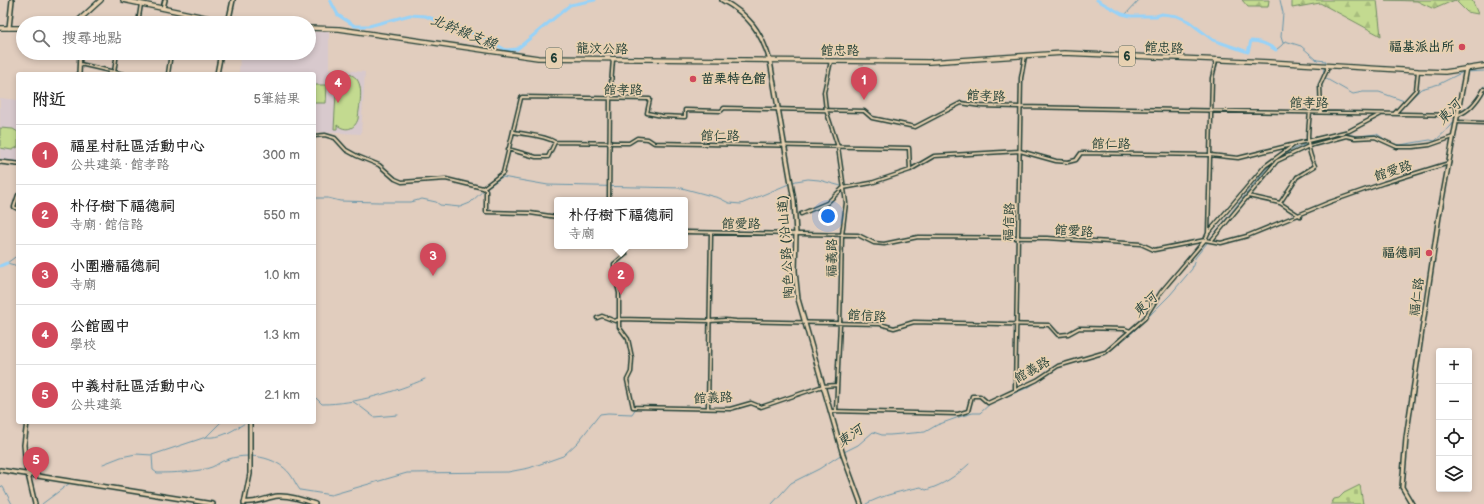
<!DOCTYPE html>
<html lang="zh-TW">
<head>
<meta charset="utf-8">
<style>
  :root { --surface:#fff; --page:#f2f2f2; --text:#222; --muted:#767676; --line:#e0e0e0; --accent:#d1495b }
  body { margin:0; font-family:"Balsamiq Sans","LXGW WenKai TC",sans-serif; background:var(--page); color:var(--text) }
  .controls { position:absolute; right:12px; bottom:12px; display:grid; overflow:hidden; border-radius:4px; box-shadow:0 2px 6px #0003 }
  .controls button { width:36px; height:36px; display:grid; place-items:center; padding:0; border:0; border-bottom:1px solid var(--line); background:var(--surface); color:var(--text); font:20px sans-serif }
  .you { position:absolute; left:828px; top:216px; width:14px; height:14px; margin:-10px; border:3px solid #fff; border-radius:50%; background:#1a73e8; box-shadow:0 0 0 6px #1a73e833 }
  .badge { display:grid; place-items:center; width:26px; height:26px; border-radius:50%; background:var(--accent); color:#fff; font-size:13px; font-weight:700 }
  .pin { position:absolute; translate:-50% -33px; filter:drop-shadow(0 1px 2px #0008) }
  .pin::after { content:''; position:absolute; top:21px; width:14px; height:12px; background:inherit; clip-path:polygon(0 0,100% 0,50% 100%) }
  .popup { position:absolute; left:554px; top:197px; width:134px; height:52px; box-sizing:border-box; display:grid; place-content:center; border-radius:4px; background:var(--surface); filter:drop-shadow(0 1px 3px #0005); font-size:13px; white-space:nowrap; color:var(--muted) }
  .popup b { font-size:15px; color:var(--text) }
  .popup::after { content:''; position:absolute; left:50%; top:100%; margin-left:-8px; border:8px solid transparent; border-top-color:var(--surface) }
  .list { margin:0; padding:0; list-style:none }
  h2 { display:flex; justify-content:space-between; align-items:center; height:52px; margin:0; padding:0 16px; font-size:17px }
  h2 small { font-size:13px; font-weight:400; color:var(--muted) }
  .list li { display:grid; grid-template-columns:26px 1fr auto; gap:12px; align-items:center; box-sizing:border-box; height:60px; padding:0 16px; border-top:1px solid var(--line) }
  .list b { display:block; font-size:15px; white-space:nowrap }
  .list p { margin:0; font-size:13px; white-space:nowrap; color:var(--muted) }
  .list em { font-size:13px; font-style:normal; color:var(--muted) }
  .icon { flex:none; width:22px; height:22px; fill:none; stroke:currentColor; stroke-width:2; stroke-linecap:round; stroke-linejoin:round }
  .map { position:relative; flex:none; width:1484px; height:504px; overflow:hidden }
  .search { position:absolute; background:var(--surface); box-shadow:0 2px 6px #0003; left:16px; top:16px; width:300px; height:44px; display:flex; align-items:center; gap:10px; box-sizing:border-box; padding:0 14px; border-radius:22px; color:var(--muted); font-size:15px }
  .panel { position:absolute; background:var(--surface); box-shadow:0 2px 6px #0003; left:16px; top:72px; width:300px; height:352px; border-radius:4px }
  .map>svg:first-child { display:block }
  .built { fill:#d8c9cd }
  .green { fill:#c3da90; stroke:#718c62 }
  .forest { fill:url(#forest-firs); stroke:#718c62 }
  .cemetery { fill:url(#cemetery-stones); stroke:#718c62 }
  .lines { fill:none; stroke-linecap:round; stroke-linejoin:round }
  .stream { stroke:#6796aa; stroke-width:1 }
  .canal { stroke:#97d2f8; stroke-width:3 }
  .minor-casing { stroke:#1f3d34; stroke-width:5 }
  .tertiary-casing { stroke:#1f3d34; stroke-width:6 }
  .secondary-casing { stroke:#1f3d34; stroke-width:6 }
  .primary-casing { stroke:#1f3d34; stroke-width:6 }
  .minor { stroke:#e8d1b1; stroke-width:2 }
  .tertiary { stroke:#e8d1b1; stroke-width:3 }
  .secondary { stroke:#e8d1b1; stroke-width:3 }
  .primary { stroke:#e8d1b1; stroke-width:3.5 }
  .poi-dot { fill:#d1495b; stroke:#e8d1b1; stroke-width:1.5 }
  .labels { text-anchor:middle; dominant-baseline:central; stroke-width:3.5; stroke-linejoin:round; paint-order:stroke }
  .shield { fill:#e8d1b1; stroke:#5b695a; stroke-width:1 }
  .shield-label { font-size:12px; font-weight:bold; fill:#1f3d34 }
  .poi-label { font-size:13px; font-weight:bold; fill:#1f3d34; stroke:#e8d1b1; text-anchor:end }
  .street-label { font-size:13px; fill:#1f3d34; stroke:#e8d1b1 }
  .water-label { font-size:14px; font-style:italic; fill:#25443e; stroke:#e8d1b1 }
</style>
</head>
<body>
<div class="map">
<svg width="1484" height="504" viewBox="0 0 1484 504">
  <defs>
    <pattern id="forest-firs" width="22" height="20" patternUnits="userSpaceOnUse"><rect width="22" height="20" fill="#c3da90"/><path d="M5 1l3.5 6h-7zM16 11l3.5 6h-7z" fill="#a7bc7d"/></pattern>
    <pattern id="cemetery-stones" width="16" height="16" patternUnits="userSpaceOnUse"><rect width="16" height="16" fill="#c3da90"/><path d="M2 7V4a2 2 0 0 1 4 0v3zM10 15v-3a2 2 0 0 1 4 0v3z" fill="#a7bc7d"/></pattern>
  </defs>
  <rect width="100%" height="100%" fill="#e1cdbe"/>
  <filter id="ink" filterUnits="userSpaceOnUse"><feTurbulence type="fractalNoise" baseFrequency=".025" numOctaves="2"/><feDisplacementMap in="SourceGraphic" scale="8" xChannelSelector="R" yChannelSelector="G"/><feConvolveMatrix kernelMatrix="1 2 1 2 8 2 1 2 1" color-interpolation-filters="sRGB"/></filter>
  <g filter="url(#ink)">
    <path class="built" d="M309,32H329V69L365,72L361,134L314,132V74H239L240,53H309Z
      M0,98L18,100V162L0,160Z"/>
    <path class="green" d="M349,74C367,79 359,105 358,119C355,129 346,132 337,125V129H334L337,75H340V78Z
      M314,85H327L326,103H314Z
      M0,128L13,129L18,132V147L12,150L0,148Z"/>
    <path class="forest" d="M1242,0H1269L1268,7H1248Z
      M1292,0H1377L1381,36L1320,3L1292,8Z
      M1385,0H1472L1478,14L1467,12L1455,0L1434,9L1417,1Z"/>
    <path class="cemetery" d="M1360,485L1363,504H1331L1334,499L1339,498L1344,493Z"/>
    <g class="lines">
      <path class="stream" d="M1280,0L1283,13L1281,37L1283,43
        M1125,15L1139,0
        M1276,50L1282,45L1285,41L1301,46L1317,60L1326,61L1325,65
        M1324,68L1323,77L1353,94L1363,92H1379L1407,102L1421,89L1439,84L1463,72
        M1467,72L1484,71
        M1478,97L1484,86
        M1460,113L1476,100
        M505,170L509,153
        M314,198H328L340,201L379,202H411L422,199L436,202L440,205L460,207L470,203L486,188L502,177L548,185L682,188L719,198L729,203L741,204L796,181L808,179L819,180L841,186
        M7,263L18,255
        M7,263L18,266
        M314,396L322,404C355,404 395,392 425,379
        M352,401L361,407L374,417L398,415
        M205,437C222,439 233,430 247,422
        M844,452L858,445L873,432L882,435H890L925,432L937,425L962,416L973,413H980L991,403L1029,387L1059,367L1106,354L1134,331L1170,295L1192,269L1195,258L1267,168L1277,159L1296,148L1314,141L1346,134L1358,136L1377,134L1390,143L1400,145L1430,140L1435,141L1450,127L1455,121
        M152,455L153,470L157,473C172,473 199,472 212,467C217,465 221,461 226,460C247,452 276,456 290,474C294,479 296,485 300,490L331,495L407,473L508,472L529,468L563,456L578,442L600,414L608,413L632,414L636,408L643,409
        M103,464L121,457L136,454L152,455L206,437L221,422
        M0,486L3,487L12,504
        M42,504L70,483
        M772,504L791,483L819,469L842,454
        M866,504C883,495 902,491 921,487L926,490C943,485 956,476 969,464"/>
      <path class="canal" d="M330,0L338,15L355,26H369L410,15L425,16L478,35L506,50L517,49L570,5L595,0
        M1097,0L1122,14L1131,16H1156L1162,14L1177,16L1188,21L1213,40L1248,52L1251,41C1259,41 1269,45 1276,50
        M0,266L7,263"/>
      <g class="minor-casing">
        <path id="minor" d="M138,23L141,4
          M227,53L237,55
          M831,61L824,92L826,110L838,147L846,203L842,235L840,323L836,411
          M80,64L123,74
          M114,72L117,53
          M168,74L170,60
          M1321,112L1320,85L1327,70V66
          M1395,113L1416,90L1418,71
          M1457,122L1484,123
          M514,132C527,135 544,135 555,142L629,143L637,138L648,139L654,143L909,148L910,170
          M314,136L325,135L335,138L346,150L357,156L379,165L395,179L402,182L446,179L483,188
          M508,149L536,157H548L555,142
          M483,188L503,173L521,98L522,97L650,99L647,113L662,116L685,117V110L721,111L724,108L864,111L872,118L915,127L961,103L981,106L1020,107L1458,115C1470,111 1478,100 1484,89
          M483,188L486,190V212L530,213L557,217
          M18,195L14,207L18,209
          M1248,196L1280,203L1300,216
          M609,200L610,98L613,59
          M1280,203L1297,177L1315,166C1305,146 1308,133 1310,112
          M801,214L827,203L843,188L871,183L910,170L934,156L1020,151L1056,161L1068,162L1076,160L1081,153L1210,155L1238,158L1295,144
          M685,232L858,235L874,243L884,244L918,237L1047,238L1141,244L1154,250L1205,240L1221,243L1247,236L1330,202L1384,183L1449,163
          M1208,233L1265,166L1295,144L1349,131L1381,114
          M1211,241L1277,161L1309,146L1346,136L1355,138L1375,137L1397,147H1413L1430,145L1453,137
          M625,246L626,254L614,264L615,277L619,293V327L628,339L632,358L631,372L627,380L633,407L730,409L751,403L761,407L823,386L837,385
          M597,318L602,316L615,321L619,319L710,321L725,320L736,321L880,324L894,328L914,322L1049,325L1058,335L1068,334L1079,328L1125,329L1130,331
          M1015,390L1021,78L1025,56
          M708,408L711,233
          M830,411L958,414L968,411L972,396H980L988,403L1037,380L1058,366L1106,352L1145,318L1161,292L1205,240L1208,233L1212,78L1216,61"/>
      </g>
      <g class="tertiary-casing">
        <path id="tertiary" d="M163,8L165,0
          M228,23L233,0
          M9,28L12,0
          M79,74L80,53
          M217,74L221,53
          M0,162L18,164
          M27,422L24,445L26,466L35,504
          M0,470L213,504
          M244,502C256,504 267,497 278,496C290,495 304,500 315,504
          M244,504L250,474V422
          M1412,504L1402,487L1406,438L1439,216L1466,68"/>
      </g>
      <g class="secondary-casing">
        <path id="secondary" d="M722,0C749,15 761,31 770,61L794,201L796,234L795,271L798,299L843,455L861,504"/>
      </g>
      <g class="primary-casing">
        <path id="primary" d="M123,0L233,23
          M79,23V20L101,0
          M0,28H23
          M309,28L339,29L538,58L929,62L1064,53L1269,62L1418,71L1445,72L1484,66"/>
      </g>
      <use href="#minor" class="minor"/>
      <use href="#tertiary" class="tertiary"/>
      <use href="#secondary" class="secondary"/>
      <use href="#primary" class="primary"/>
    </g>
  </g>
  <g class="poi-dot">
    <circle cx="1462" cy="47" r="4"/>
    <circle cx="693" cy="79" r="4"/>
    <circle cx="1429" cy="253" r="4"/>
  </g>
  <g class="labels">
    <g class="shield">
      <rect x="1119" y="46" width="16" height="20" rx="3"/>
      <rect x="546" y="48" width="16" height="20" rx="3"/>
    </g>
    <g class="shield-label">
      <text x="1127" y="56">6</text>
      <text x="554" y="58">6</text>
    </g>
    <g class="poi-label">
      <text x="1454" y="47">福基派出所</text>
      <text x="701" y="79" text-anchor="start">苗栗特色館</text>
      <text x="1421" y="253">福德祠</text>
    </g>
    <g class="street-label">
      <text transform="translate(1164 48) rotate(3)">館忠路</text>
      <text transform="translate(602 49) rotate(1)">龍汶公路</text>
      <text x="840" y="51">館忠路</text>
      <text transform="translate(623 90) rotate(1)">館孝路</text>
      <text transform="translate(986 96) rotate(3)">館孝路</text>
      <text transform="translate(1309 103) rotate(1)">館孝路</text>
      <text transform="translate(720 136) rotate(1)">館仁路</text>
      <text transform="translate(1111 144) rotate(1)">館仁路</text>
      <text transform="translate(1393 171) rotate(-18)">館愛路</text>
      <text transform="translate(1009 222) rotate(-87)">福信路</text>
      <text transform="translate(741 224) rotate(1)">館愛路</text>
      <text transform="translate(1074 231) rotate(4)">館愛路</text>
      <text transform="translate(786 247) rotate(-94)">陶色公路 (沿山道)</text>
      <text transform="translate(832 258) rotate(-89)">福義路</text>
      <text transform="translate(1417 297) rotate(-83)">福仁路</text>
      <text transform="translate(867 316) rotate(4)">館信路</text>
      <text transform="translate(1032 370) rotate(-29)">館義路</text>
      <text transform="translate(713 398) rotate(-2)">館義路</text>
    </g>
    <g class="water-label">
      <text transform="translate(464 32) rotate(22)">北幹線支線</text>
      <text transform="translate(1449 112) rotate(-47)">東河</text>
      <text transform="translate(1145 305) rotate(-45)">東河</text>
      <text transform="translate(850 436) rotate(-35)">東河</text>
    </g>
  </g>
</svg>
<div class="controls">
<button>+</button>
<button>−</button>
<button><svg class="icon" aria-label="locate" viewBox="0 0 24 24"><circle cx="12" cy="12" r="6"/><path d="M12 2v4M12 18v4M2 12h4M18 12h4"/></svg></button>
<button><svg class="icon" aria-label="layers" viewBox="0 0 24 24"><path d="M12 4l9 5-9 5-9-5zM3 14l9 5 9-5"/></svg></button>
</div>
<div class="you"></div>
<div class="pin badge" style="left:864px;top:100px">1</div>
<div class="pin badge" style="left:621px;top:295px">2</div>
<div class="popup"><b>朴仔樹下福德祠</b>寺廟</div>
<div class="pin badge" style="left:433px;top:276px">3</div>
<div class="pin badge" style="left:338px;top:103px">4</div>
<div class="pin badge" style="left:36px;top:480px">5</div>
<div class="search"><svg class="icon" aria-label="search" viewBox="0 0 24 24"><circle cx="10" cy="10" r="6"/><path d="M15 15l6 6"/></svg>搜尋地點</div>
<section class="panel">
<h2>附近<small>5筆結果</small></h2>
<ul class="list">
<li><span class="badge">1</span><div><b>福星村社區活動中心</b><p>公共建築 · 館孝路</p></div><em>300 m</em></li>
<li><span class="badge">2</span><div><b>朴仔樹下福德祠</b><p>寺廟 · 館信路</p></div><em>550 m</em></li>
<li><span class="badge">3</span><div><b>小圍牆福德祠</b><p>寺廟</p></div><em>1.0 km</em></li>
<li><span class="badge">4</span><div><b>公館國中</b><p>學校</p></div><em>1.3 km</em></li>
<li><span class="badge">5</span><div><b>中義村社區活動中心</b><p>公共建築</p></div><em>2.1 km</em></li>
</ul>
</section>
</div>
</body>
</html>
